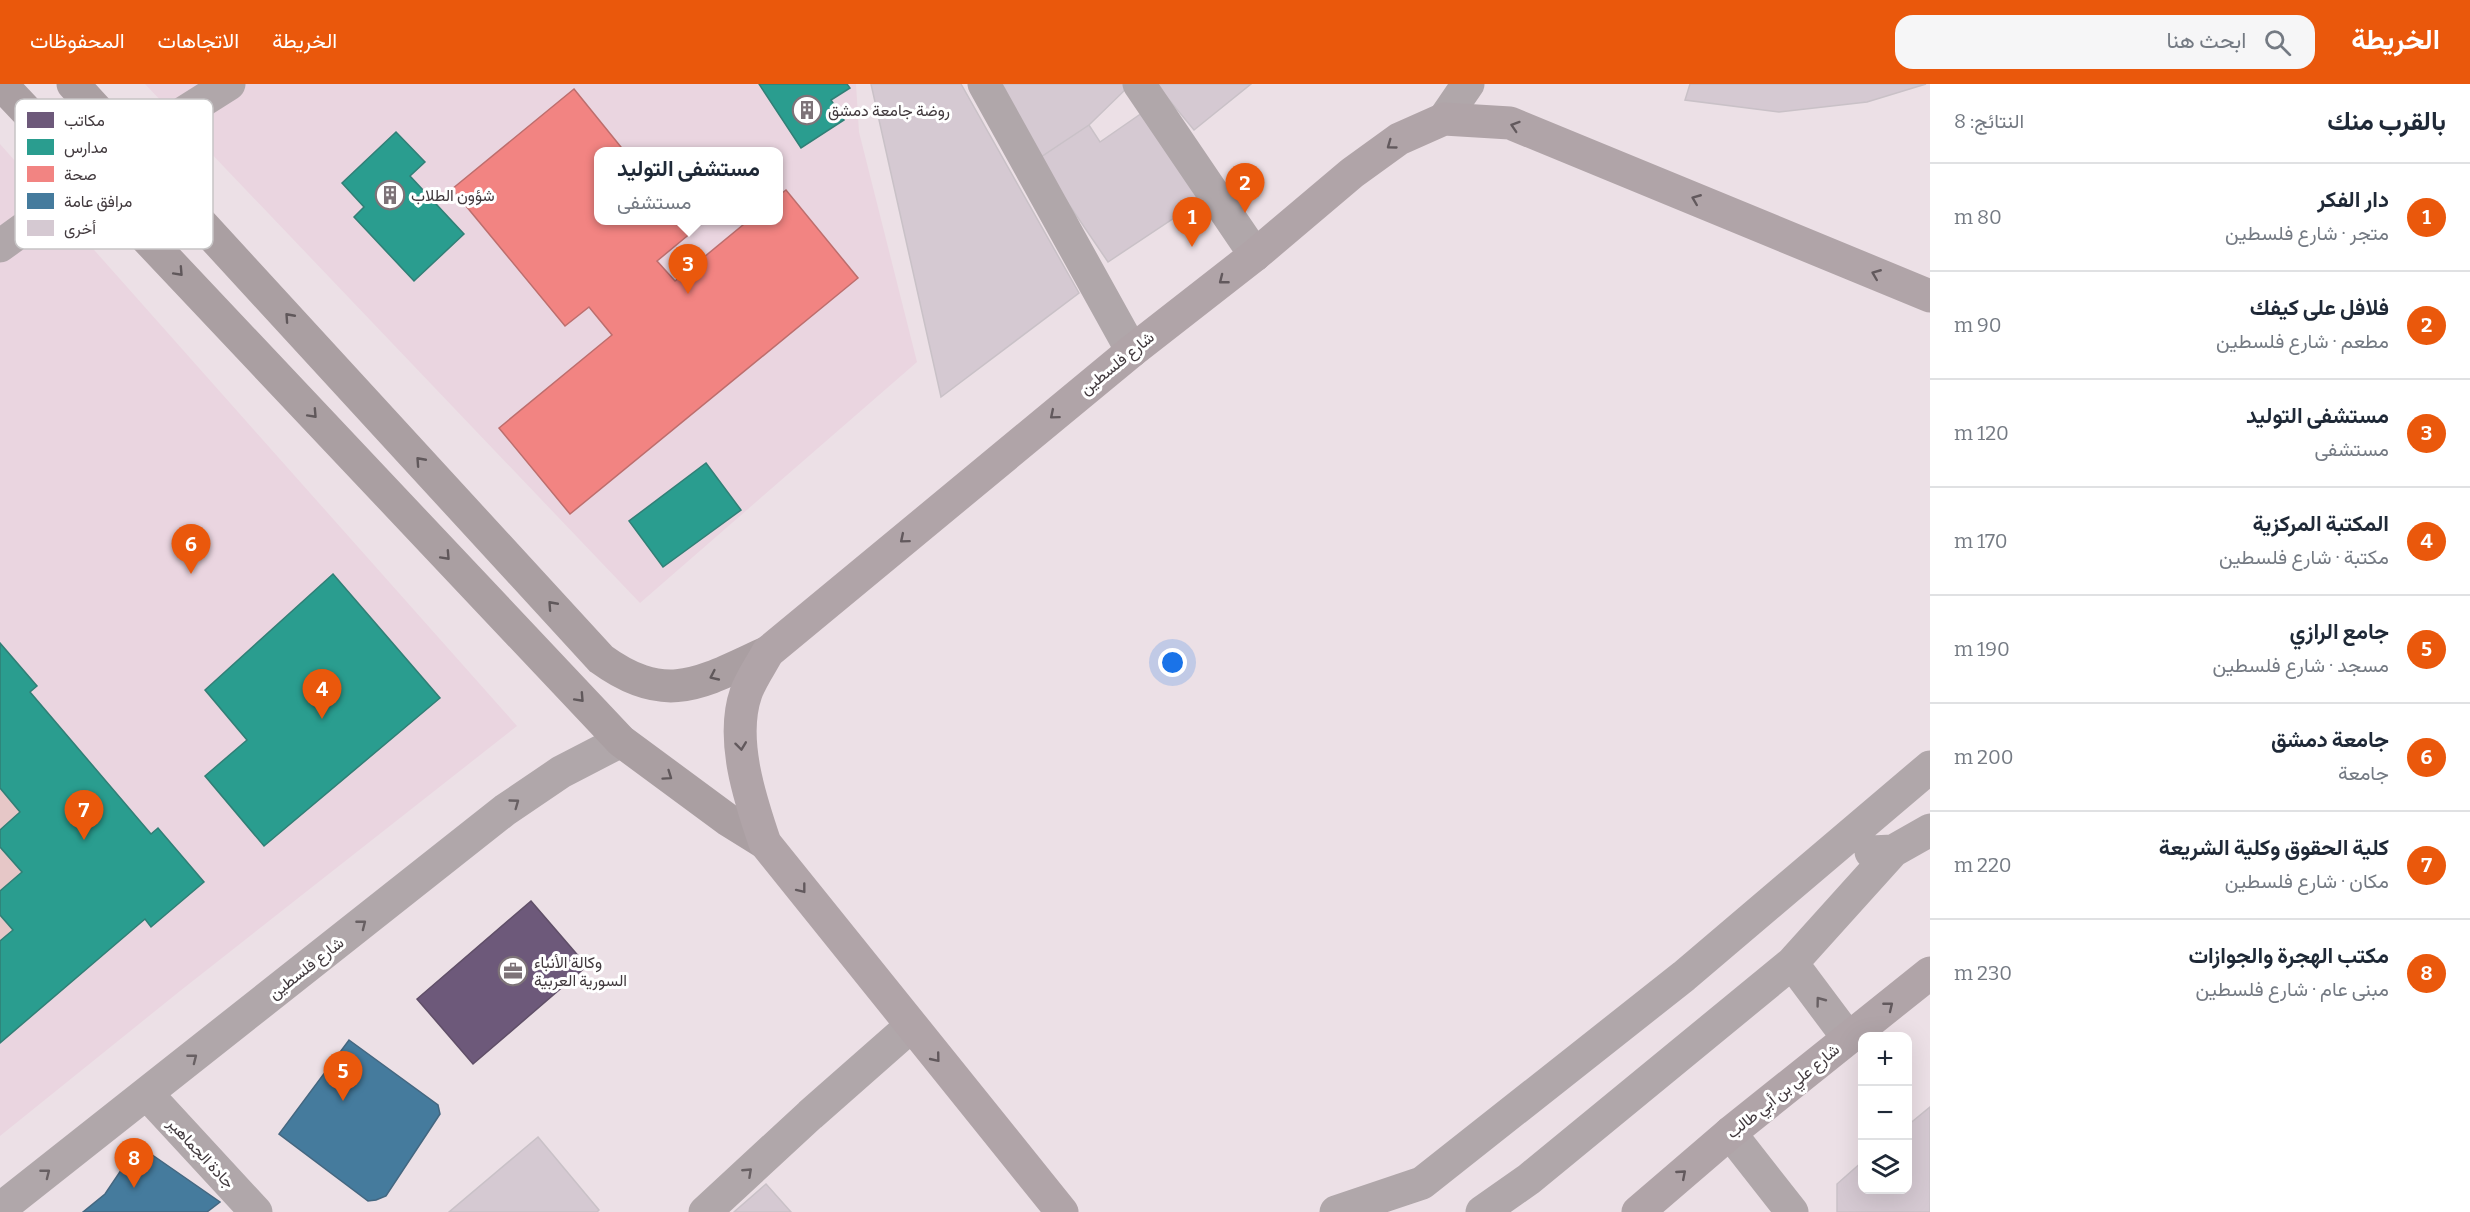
<!DOCTYPE html>
<html lang="ar">
<head>
<meta charset="utf-8">
<style>
  :root { --surface:#fff; --page:#f6f6f7; --text:#1f2937; --muted:#747a83; --line:#e0e1e3; --accent:#ea580c }
  body { margin:0; font-family:Bitter,Vazirmatn,serif; background:var(--page); color:var(--text); direction:rtl }
  .controls { position:absolute; right:18px; bottom:18px; display:grid; overflow:hidden; border-radius:12px; box-shadow:0 6px 24px #0002 }
  .controls button { width:54px; height:54px; display:grid; place-items:center; padding:0; border:0; border-bottom:2px solid var(--line); background:var(--surface); color:var(--text); font:30px sans-serif }
  .you { position:absolute; left:1173px; top:579px; width:21px; height:21px; margin:-15px; border:4px solid #fff; border-radius:50%; background:#1a73e8; box-shadow:0 0 0 9px #1a73e833 }
  .badge { display:grid; place-items:center; width:39px; height:39px; border-radius:50%; background:var(--accent); color:#fff; font-size:20px; font-weight:700 }
  .pin { position:absolute; translate:-50% -50px; filter:drop-shadow(0 2px 3px #0008) }
  .pin::after { content:''; position:absolute; top:32px; width:21px; height:18px; background:inherit; clip-path:polygon(0 0,100% 0,50% 100%) }
  .popup { position:absolute; left:594px; top:63px; width:189px; height:78px; box-sizing:border-box; display:grid; place-content:center; border-radius:12px; background:var(--surface); filter:drop-shadow(0 2px 4px #0005); font-size:20px; white-space:nowrap; color:var(--muted) }
  .popup b { font-size:22px; color:var(--text) }
  .popup::after { content:''; position:absolute; left:50%; top:100%; margin-left:-12px; border:12px solid transparent; border-top-color:var(--surface) }
  .list { margin:0; padding:0; list-style:none }
  h2 { display:flex; justify-content:space-between; align-items:center; height:78px; margin:0; padding:0 24px; font-size:26px }
  h2 small { font-size:20px; font-weight:400; color:var(--muted) }
  .list li { display:grid; grid-template-columns:39px 1fr auto; gap:18px; align-items:center; box-sizing:border-box; height:108px; padding:0 24px; border-top:2px solid var(--line) }
  .list b { display:block; font-size:22px; white-space:nowrap }
  .list p { margin:0; font-size:20px; white-space:nowrap; color:var(--muted) }
  .list em { font-size:20px; font-style:normal; color:var(--muted) }
  .icon { flex:none; width:33px; height:33px; fill:none; stroke:currentColor; stroke-width:2; stroke-linecap:round; stroke-linejoin:round }
  .map { position:relative; flex:none; width:1930px; height:1128px; overflow:hidden; direction:ltr }
  header { display:flex; align-items:center; gap:36px; box-sizing:border-box; height:84px; padding:0 30px; background:var(--accent); color:#fff }
  header strong { font-size:28px }
  nav { display:flex; gap:33px; margin-inline-start:auto; font-size:21px }
  .search { width:420px; height:54px; background:var(--page); display:flex; align-items:center; gap:15px; box-sizing:border-box; padding:0 21px; border-radius:18px; color:var(--muted); font-size:22px }
  main { display:flex }
  aside { flex:1; background:var(--surface) }
  .map>svg:first-child { display:block }
  .built { fill:#ead5e0; fill-rule:evenodd }
  .green { fill:#e6c7c7 }
  .offices { fill:#6d597a; stroke:#604f68; stroke-width:1.5 }
  .schools { fill:#2a9d8f; stroke:#317f76; stroke-width:1.5 }
  .health { fill:#f28482; stroke:#bd6e6d; stroke-width:1.5 }
  .public { fill:#457b9d; stroke:#446780; stroke-width:1.5 }
  .building { fill:#d5c9d2; stroke:#c9c1c7; stroke-width:1.5 }
  .lines { fill:none; stroke-linecap:round; stroke-linejoin:round }
  .minor { stroke:#b0a7aa; stroke-width:33 }
  .major { stroke:#aa9fa2; stroke-width:33 }
  .highway { stroke:#b0a4a8; stroke-width:33 }
  .oneway { stroke:#62595d }
  .oneway2 { stroke:#60585b }
  .oneway3 { stroke:#686063 }
  .labels { text-anchor:middle; dominant-baseline:central; stroke-width:6; stroke-linejoin:round; paint-order:stroke }
  .poi-label { font-size:16px; fill:#41393d; stroke:#fff; text-anchor:start }
  .street-label { font-size:16px; fill:#41393d; stroke:#fff }
  .key { fill:#fff; stroke:#c6c4c5; stroke-width:1.5 }
  .key-label { font-size:16px; fill:#41393d }
</style>
</head>
<body>
<header>
<strong>الخريطة</strong>
<div class="search"><svg class="icon" aria-label="search" viewBox="0 0 24 24"><circle cx="10" cy="10" r="6"/><path d="M15 15l6 6"/></svg>ابحث هنا</div>
<nav><a>الخريطة</a><a>الاتجاهات</a><a>المحفوظات</a></nav>
</header>
<main>
<aside>
<h2>بالقرب منك<small>النتائج: 8</small></h2>
<ul class="list">
<li><span class="badge">1</span><div><b>دار الفكر</b><p>متجر · شارع فلسطين</p></div><em>80 m</em></li>
<li><span class="badge">2</span><div><b>فلافل على كيفك</b><p>مطعم · شارع فلسطين</p></div><em>90 m</em></li>
<li><span class="badge">3</span><div><b>مستشفى التوليد</b><p>مستشفى</p></div><em>120 m</em></li>
<li><span class="badge">4</span><div><b>المكتبة المركزية</b><p>مكتبة · شارع فلسطين</p></div><em>170 m</em></li>
<li><span class="badge">5</span><div><b>جامع الرازي</b><p>مسجد · شارع فلسطين</p></div><em>190 m</em></li>
<li><span class="badge">6</span><div><b>جامعة دمشق</b><p>جامعة</p></div><em>200 m</em></li>
<li><span class="badge">7</span><div><b>كلية الحقوق وكلية الشريعة</b><p>مكان · شارع فلسطين</p></div><em>220 m</em></li>
<li><span class="badge">8</span><div><b>مكتب الهجرة والجوازات</b><p>مبنى عام · شارع فلسطين</p></div><em>230 m</em></li>
</ul>
</aside>
<div class="map">
<svg width="1930" height="1128" viewBox="0 0 1930 1128">
  <rect width="100%" height="100%" fill="#ece0e6"/>
  <path class="built" d="M145,0H856L859,48L917,278L640,519ZM598,68H778V136H598Z
    M0,60L517,642L180,907L0,1052Z"/>
  <path class="green" d="M0,704L20,728L0,746Z
    M0,763L22,788L0,807Z
    M0,831L13,846L0,857Z"/>
  <path class="offices" d="M531,817L587,882L473,980L417,915Z"/>
  <path class="schools" d="M759,0H847L850,4L831,16L844,36L801,64Z
    M396,48L425,78L410,92L464,150L414,197L354,133L364,123L342,99Z
    M706,379L741,426L663,483L629,437Z
    M333,490L440,614L264,762L205,692L247,656L205,606Z
    M0,559L37,602L30,608L151,750L158,744L204,798L151,843L145,835L0,959V857L13,846L0,831V807L22,788L0,763V746L20,728L0,704Z"/>
  <path class="health" d="M574,5L625,68H598V136H682L692,148L657,177L675,197L749,136H778V112L786,106L858,194L570,430L499,344L612,251L589,223L565,242L452,105Z"/>
  <path class="public" d="M349,956L438,1021L440,1030L386,1112L376,1116L368,1117L279,1050Z
    M138,1061L220,1118L207,1128H83L105,1110Z"/>
  <path class="building" d="M871,0H961L1079,209L941,313Z
    M998,0H1123L1126,5L1089,41L1038,75Z
    M1156,0H1251L1194,46Z
    M1690,0H1926L1867,18L1779,28L1685,16Z
    M1142,29L1201,116L1108,178L1038,75L1089,41L1100,58Z
    M1930,1023V1128H1837V1100L1862,1078V1106H1908V1041Z
    M538,1053L599,1126L597,1128H449Z
    M766,1100L791,1128H734Z"/>
  <g class="lines">
    <path class="minor" d="M984,0L1132,267
      M1139,0L1255,171
      M1444,35L1468,0
      M0,162L180,31L229,0
      M1871,768L1893,767L1930,746
      M1792,879L1848,954
      M147,1010L256,1128
      M1730,1049L1792,1128
      M0,1125L505,726L561,688L621,657
      M705,1128L810,1031L911,942
      M1336,1128L1422,1099L1684,892L1930,683
      M1482,1128L1529,1095L1792,879L1893,767"/>
    <path class="major" d="M1,0L621,657L728,736L765,759
      M73,0L601,575C667,623 702,598 768,568"/>
    <path class="highway" d="M1062,1128L765,759C750,715 730,655 746,609C751,595 761,581 768,568L1132,267L1255,171L1352,89L1399,55L1444,35L1510,39L1930,212
      M1638,1128L1730,1049L1930,889"/>
  </g>
  <defs><path id="oneway-chevron" d="M-2-3.5L2.5 0L-2 3.5" fill="none" stroke-width="1.6" stroke-linecap="round" stroke-linejoin="round" transform="scale(1.5)"/></defs>
  <g class="oneway">
    <use href="#oneway-chevron" transform="translate(1515 42) rotate(-162)"/>
    <use href="#oneway-chevron" transform="translate(1391 61) rotate(144)"/>
    <use href="#oneway-chevron" transform="translate(1696 115) rotate(-158)"/>
    <use href="#oneway-chevron" transform="translate(1876 190) rotate(-158)"/>
    <use href="#oneway-chevron" transform="translate(1223 196) rotate(142)"/>
    <use href="#oneway-chevron" transform="translate(1054 331) rotate(140)"/>
    <use href="#oneway-chevron" transform="translate(904 455) rotate(140)"/>
    <use href="#oneway-chevron" transform="translate(741 662) rotate(83)"/>
    <use href="#oneway-chevron" transform="translate(802 805) rotate(52)"/>
    <use href="#oneway-chevron" transform="translate(1889 922) rotate(-39)"/>
    <use href="#oneway-chevron" transform="translate(936 974) rotate(51)"/>
    <use href="#oneway-chevron" transform="translate(1682 1090) rotate(-41)"/>
  </g>
  <g class="oneway2">
    <use href="#oneway-chevron" transform="translate(179 188) rotate(47)"/>
    <use href="#oneway-chevron" transform="translate(289 233) rotate(-132)"/>
    <use href="#oneway-chevron" transform="translate(313 330) rotate(47)"/>
    <use href="#oneway-chevron" transform="translate(420 377) rotate(-132)"/>
    <use href="#oneway-chevron" transform="translate(446 472) rotate(47)"/>
    <use href="#oneway-chevron" transform="translate(552 521) rotate(-132)"/>
    <use href="#oneway-chevron" transform="translate(714 592) rotate(155)"/>
    <use href="#oneway-chevron" transform="translate(580 614) rotate(47)"/>
    <use href="#oneway-chevron" transform="translate(668 692) rotate(35)"/>
  </g>
  <g class="oneway3">
    <use href="#oneway-chevron" transform="translate(515 719) rotate(-36)"/>
    <use href="#oneway-chevron" transform="translate(362 840) rotate(-38)"/>
    <use href="#oneway-chevron" transform="translate(1820 917) rotate(-127)"/>
    <use href="#oneway-chevron" transform="translate(193 974) rotate(-38)"/>
    <use href="#oneway-chevron" transform="translate(748 1088) rotate(-43)"/>
    <use href="#oneway-chevron" transform="translate(46 1089) rotate(-38)"/>
  </g>
  <defs>
    <g id="building-ring" transform="scale(1.5)"><circle r="9.5" fill="#fff" stroke="#7d7378" stroke-width="1.5"/><path d="M-4-6H4V6H1V3H-1V6H-4ZM-2.5-4.3h1.7v1.8h-1.7ZM.8-4.3h1.7v1.8H.8ZM-2.5-1h1.7V.8h-1.7ZM.8-1h1.7V.8H.8Z" fill="#7d7378"/></g>
    <g id="office-ring" transform="scale(1.5)"><circle r="9.5" fill="#fff" stroke="#7d7378" stroke-width="1.5"/><path d="M-6-3h4V-5.5h4V-3h4V5H-6ZM-1-4.5V-3h2v-1.5ZM-6 0V1H6V0Z" fill="#7d7378"/></g>
  </defs>
  <g fill-rule="evenodd">
    <use href="#building-ring" x="807" y="26"/>
    <use href="#building-ring" x="390" y="111"/>
    <use href="#office-ring" x="513" y="887"/>
  </g>
  <g class="labels">
    <g class="poi-label">
      <text x="828" y="26">روضة جامعة دمشق</text>
      <text x="411" y="111">شؤون الطلاب</text>
      <text x="534" y="878">وكالة الأنباء<tspan x="534" dy="18">السورية العربية</tspan></text>
    </g>
    <g class="street-label">
      <text transform="translate(1117 279) rotate(-39)">شارع فلسطين</text>
      <text transform="translate(306 884) rotate(-38)">شارع فلسطين</text>
      <text transform="translate(1783 1007) rotate(-39)">شارع علي بن أبي طالب</text>
      <text transform="translate(201 1069) rotate(47)">جادة الجماهير</text>
    </g>
  </g>
  <rect x="15" y="15" width="198" height="150" rx="9" class="key"/>
  <rect x="27" y="28" width="27" height="16" fill="#6d597a"/>
  <rect x="27" y="55" width="27" height="16" fill="#2a9d8f"/>
  <rect x="27" y="82" width="27" height="16" fill="#f28482"/>
  <rect x="27" y="109" width="27" height="16" fill="#457b9d"/>
  <rect x="27" y="136" width="27" height="16" fill="#d5c9d2"/>
  <g class="key-label">
    <text x="64" y="42">مكاتب</text>
    <text x="64" y="69">مدارس</text>
    <text x="64" y="96">صحة</text>
    <text x="64" y="123">مرافق عامة</text>
    <text x="64" y="150">أخرى</text>
  </g>
</svg>
<div class="controls">
<button>+</button>
<button>−</button>
<button><svg class="icon" aria-label="layers" viewBox="0 0 24 24"><path d="M12 4l9 5-9 5-9-5zM3 14l9 5 9-5"/></svg></button>
</div>
<div class="you"></div>
<div class="pin badge" style="left:1192px;top:163px">1</div>
<div class="pin badge" style="left:1245px;top:129px">2</div>
<div class="pin badge" style="left:688px;top:210px">3</div>
<div class="popup"><b>مستشفى التوليد</b>مستشفى</div>
<div class="pin badge" style="left:322px;top:635px">4</div>
<div class="pin badge" style="left:343px;top:1017px">5</div>
<div class="pin badge" style="left:191px;top:490px">6</div>
<div class="pin badge" style="left:84px;top:756px">7</div>
<div class="pin badge" style="left:134px;top:1104px">8</div>
</div>
</main>
</body>
</html>
